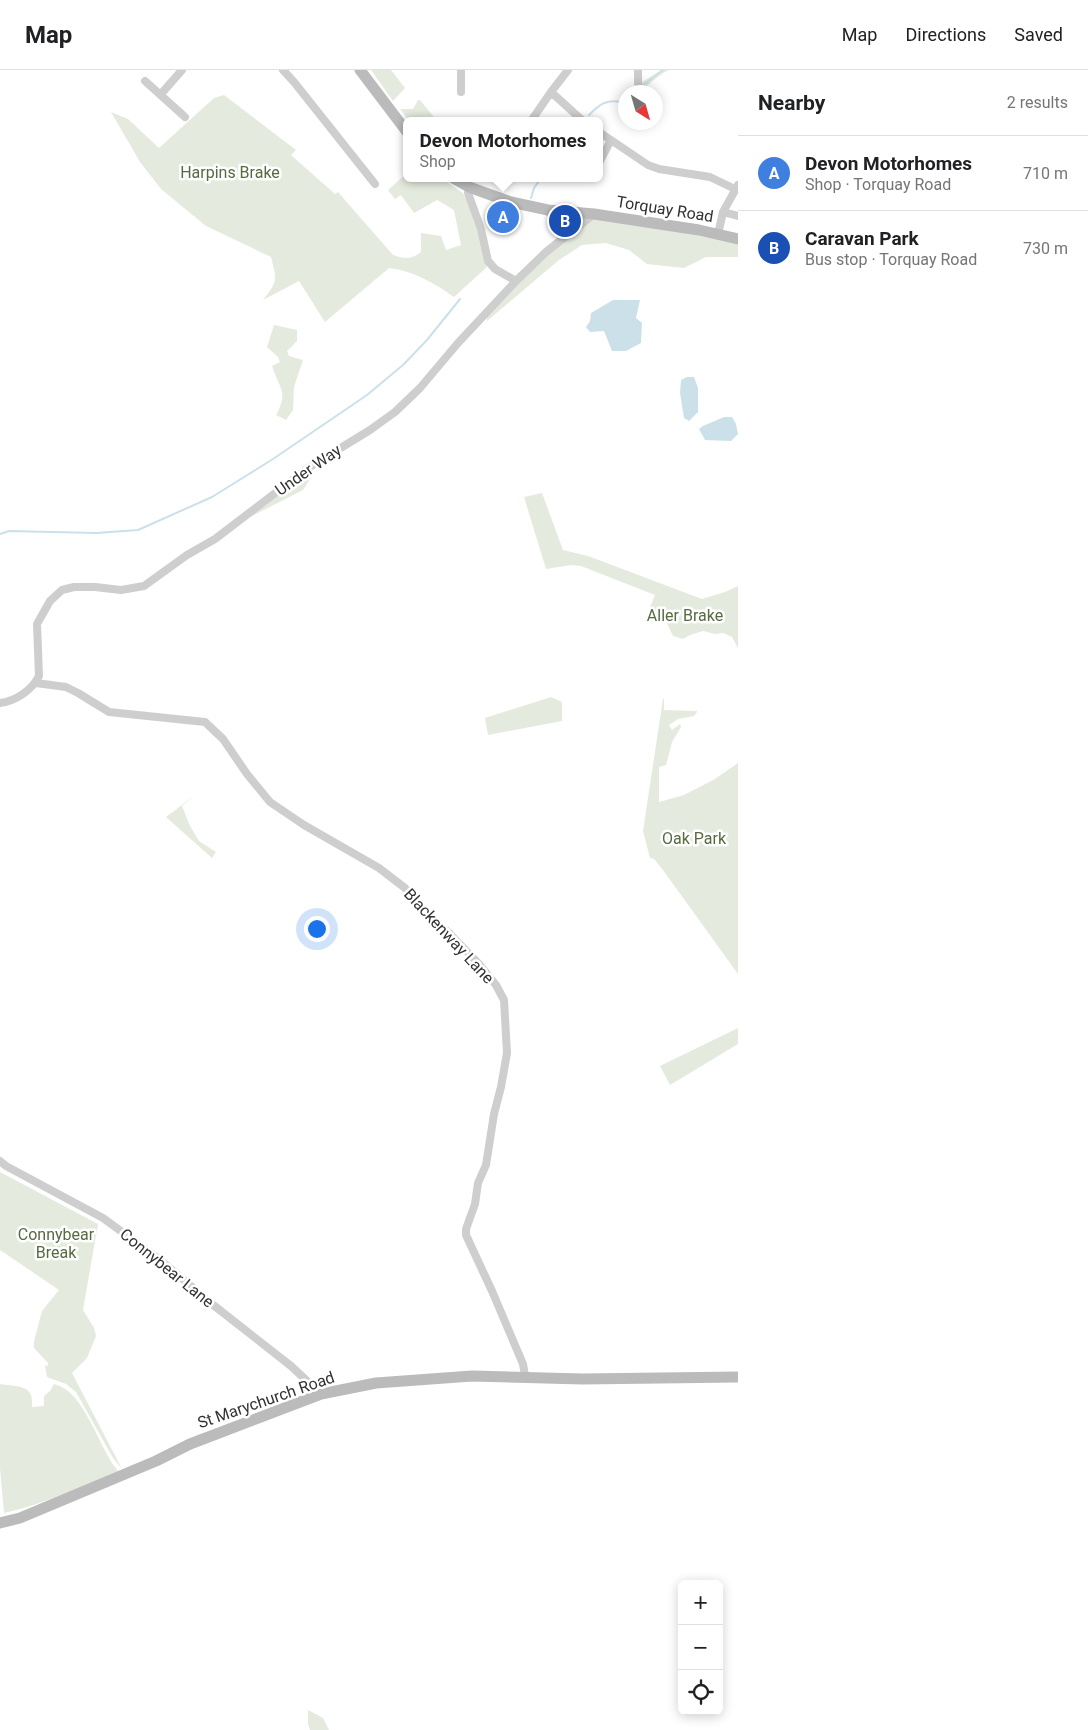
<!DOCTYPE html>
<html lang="en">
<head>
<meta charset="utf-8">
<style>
  :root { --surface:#fff; --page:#f6f6f6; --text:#202124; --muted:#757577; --line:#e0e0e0; --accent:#7c3aed }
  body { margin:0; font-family:Roboto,sans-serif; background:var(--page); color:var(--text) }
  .controls { position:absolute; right:15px; bottom:15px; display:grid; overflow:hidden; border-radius:8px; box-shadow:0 2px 12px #0003 }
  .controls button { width:45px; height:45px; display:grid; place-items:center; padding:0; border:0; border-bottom:1px solid var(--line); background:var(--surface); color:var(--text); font:25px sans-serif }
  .compass { position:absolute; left:618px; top:15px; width:45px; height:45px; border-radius:50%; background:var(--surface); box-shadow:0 2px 12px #0003; rotate:143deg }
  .you { position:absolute; left:316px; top:858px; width:18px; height:18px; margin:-12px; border:4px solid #fff; border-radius:50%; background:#1a73e8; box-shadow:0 0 0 8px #1a73e833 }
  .badge { display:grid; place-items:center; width:32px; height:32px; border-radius:50%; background:var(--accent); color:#fff; font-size:16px; font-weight:700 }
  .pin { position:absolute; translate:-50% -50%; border:2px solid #fff; box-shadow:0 1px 5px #0006 }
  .popup { position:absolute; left:403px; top:47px; width:200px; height:65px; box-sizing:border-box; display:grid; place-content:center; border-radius:8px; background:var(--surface); filter:drop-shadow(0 1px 4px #0005); font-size:16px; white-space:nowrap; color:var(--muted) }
  .popup b { font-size:19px; color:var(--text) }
  .popup::after { content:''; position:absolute; left:50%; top:100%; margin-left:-10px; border:10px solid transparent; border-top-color:var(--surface) }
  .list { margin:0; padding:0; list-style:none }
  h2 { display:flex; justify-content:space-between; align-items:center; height:65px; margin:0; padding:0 20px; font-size:21px }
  h2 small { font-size:16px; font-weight:400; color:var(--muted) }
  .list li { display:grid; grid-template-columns:32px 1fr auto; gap:15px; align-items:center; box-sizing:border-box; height:75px; padding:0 20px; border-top:1px solid var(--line) }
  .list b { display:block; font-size:19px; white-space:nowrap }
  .list p { margin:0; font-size:16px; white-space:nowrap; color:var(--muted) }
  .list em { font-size:16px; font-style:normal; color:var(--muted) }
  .icon { flex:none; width:28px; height:28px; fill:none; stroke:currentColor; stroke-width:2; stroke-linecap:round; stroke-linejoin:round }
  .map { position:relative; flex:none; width:738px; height:1660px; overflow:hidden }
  header { display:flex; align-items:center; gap:30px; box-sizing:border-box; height:70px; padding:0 25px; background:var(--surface); border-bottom:1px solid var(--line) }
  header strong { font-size:24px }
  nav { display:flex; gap:28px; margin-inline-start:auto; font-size:18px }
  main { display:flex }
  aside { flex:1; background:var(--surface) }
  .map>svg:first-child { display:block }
  .green { fill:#e5eade }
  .water { fill:#cce0e9 }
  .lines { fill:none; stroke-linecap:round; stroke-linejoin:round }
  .stream { stroke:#cce0e9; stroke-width:2 }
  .street { stroke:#cecece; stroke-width:8 }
  .secondary { stroke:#bbb; stroke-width:11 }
  .labels { text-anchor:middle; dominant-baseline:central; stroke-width:5; stroke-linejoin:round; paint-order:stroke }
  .park-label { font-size:16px; fill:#576b41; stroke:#fff }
  .street-label { font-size:16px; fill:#313131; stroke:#fff }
</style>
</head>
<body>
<header>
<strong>Map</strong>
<nav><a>Map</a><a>Directions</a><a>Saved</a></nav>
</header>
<main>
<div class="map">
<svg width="738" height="1660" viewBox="0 0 738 1660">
  <rect width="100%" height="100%" fill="#fff"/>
  <path class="green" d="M371,0H391L405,18L393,31Z
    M661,0H669C652,7 649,22 627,22Z
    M224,25L296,80L291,85L335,124L338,122L393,185C405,189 411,190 421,182V163L441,166L446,180L461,175L454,140L437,130L414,143L401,125L395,129L388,120L407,103V108H441L463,123L468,131L478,160L487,197L454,227C434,213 414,201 389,198L325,252L299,211L263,230C278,211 277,210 271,187L206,156L161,119L140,92L111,42L128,49L159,78L214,28Z
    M418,30H420L437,51H409L400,39H413Z
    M594,144L738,169V187H706L684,198L674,197L647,194L629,180L606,173L582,175L559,190L487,251V242L507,221Z
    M274,255L297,260V271L287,281L289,286L303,290L294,317L293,340L286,350L276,345C289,322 279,318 272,296L280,292L278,287L267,277Z
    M313,399L312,406L303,420L250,447Z
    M542,423L563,480L588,486L702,529L725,522L738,516V578L732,567L723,563L715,564L703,561L690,565L683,569L673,566L666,551L644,552L655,525L581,496L571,495L546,499L524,427Z
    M551,627L562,632V651L488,665L485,648Z
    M663,629H664V640L697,641V642L694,646L678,649L669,655L672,660L680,654L681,657L672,672L666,695L659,697V732L684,725L715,709L738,693V904L663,800L654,789L650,788L643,761Z
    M195,725L182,736L190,756L199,771L216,782L212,788L166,747Z
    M738,958V974L670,1015L660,996Z
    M0,1102L98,1154L83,1240L94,1258L96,1266L87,1288L72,1303L122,1399L113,1388L76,1322L66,1314L47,1307L45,1295L48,1296V1293L34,1278V1271L42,1241L59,1220L0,1180Z
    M0,1314C8,1316 27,1314 31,1325C32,1328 32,1334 32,1337L44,1336V1326L50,1321L54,1314C86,1322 97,1376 118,1401C81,1417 44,1434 4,1443L0,1398Z
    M308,1640L323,1648L329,1660H310L308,1654Z"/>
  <path class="water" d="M613,230H640L636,248L642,253L641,273L626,281H612L604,261L590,262L586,257L590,251L591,243Z
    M687,307H694L698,318V342L689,351L684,348L680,323L681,310Z
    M724,347H732L736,354L738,364L731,371L705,370L699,359L703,356Z"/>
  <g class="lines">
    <path class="stream" d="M634,22L663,0
      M589,45C600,34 606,29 622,32L626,29
      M531,128L534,118L541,108
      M0,464L9,461L96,463L138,460L212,427L273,389L367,325L403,295L427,270L460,229"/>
    <path class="street" d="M283,0L294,12L375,114
      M461,0V22
      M638,0V13
      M145,11L185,47
      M551,22L568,0
      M161,24L182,0
      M531,51L551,22L583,51
      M599,62L648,95L659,99L710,107L735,119
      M599,93L611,70
      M469,117L468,123L481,159L488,191L495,199L516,211
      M723,142L738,146
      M718,164L723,142L738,115
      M36,613L66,617L78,623L109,642L205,652L223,669L247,704L270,732L304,755L379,798L405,818L432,850L448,862L479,894L496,915L504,930L507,983L501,1017L494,1044L486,1095L478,1113L475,1134L466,1159V1165L492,1221L523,1294L525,1306
      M0,633C16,631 32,620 39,606L37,554L50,531L62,520L74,517H95L121,520L144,516L187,485L215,469L308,398L370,360L395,342L420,318L458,273L516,211L546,182L594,144
      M0,1091L6,1096L103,1148L159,1189L212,1234L291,1296L321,1324"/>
    <path class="secondary" d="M360,0L407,62
      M453,108L469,117L491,125L511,132L548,140L594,144L699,160L738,169
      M0,1453L20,1448L156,1391L190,1374L321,1324L376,1313L472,1306L582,1309L738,1307"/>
  </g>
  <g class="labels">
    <g class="park-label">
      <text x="230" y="102">Harpins Brake</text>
      <text x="685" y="545">Aller Brake</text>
      <text x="694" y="768">Oak Park</text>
      <text x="56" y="1164">Connybear<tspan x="56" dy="18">Break</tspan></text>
    </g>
    <g class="street-label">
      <text transform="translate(665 139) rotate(9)">Torquay Road</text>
      <text transform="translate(308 400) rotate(-35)">Under Way</text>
      <text transform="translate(449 866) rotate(47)">Blackenway Lane</text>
      <text transform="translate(167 1198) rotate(39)">Connybear Lane</text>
      <text transform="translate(266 1330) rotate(-19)">St Marychurch Road</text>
    </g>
  </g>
</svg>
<div class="controls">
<button>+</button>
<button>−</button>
<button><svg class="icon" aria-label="locate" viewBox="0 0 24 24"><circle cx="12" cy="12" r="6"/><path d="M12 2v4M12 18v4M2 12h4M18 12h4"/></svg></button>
</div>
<svg class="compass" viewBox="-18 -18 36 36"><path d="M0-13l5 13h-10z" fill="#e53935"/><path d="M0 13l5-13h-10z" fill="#757577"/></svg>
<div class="you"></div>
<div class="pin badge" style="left:503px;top:147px;background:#3f7fe0">A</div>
<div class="popup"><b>Devon Motorhomes</b>Shop</div>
<div class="pin badge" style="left:565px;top:151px;background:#1a4fb4">B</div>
</div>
<aside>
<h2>Nearby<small>2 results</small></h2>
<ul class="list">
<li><span class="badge" style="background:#3f7fe0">A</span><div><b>Devon Motorhomes</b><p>Shop · Torquay Road</p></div><em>710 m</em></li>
<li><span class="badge" style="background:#1a4fb4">B</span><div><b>Caravan Park</b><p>Bus stop · Torquay Road</p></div><em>730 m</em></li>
</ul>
</aside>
</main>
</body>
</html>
